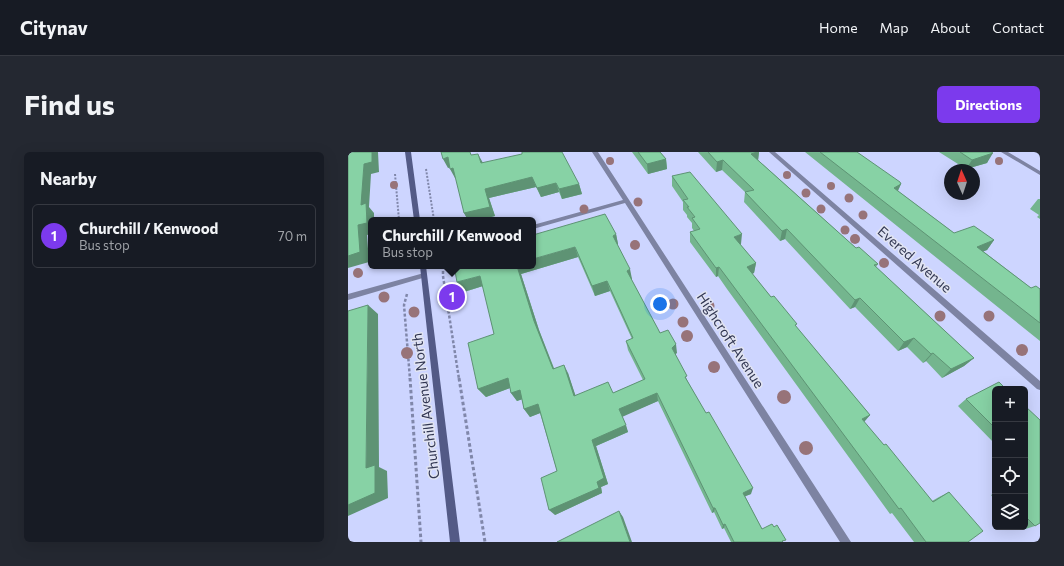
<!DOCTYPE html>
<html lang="en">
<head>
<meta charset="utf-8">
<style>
  :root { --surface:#171b24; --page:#242831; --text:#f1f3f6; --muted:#9ea1a6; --line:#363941; --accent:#7c3aed }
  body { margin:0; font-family:Commissioner,sans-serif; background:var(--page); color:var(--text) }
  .controls { position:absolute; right:12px; bottom:12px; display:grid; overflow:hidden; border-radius:6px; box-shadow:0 4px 16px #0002 }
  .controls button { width:36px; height:36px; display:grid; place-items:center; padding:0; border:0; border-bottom:1px solid var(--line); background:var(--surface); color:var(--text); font:20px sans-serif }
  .compass { position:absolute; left:596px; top:12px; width:36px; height:36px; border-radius:50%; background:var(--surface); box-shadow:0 4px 16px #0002; rotate:357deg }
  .you { position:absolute; left:312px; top:152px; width:14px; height:14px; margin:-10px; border:3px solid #fff; border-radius:50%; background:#1a73e8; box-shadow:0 0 0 6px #1a73e833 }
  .badge { display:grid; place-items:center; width:26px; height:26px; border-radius:50%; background:var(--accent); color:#fff; font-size:13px; font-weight:700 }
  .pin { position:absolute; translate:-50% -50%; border:2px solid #fff; box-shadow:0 1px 4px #0006 }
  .popup { position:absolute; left:20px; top:65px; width:168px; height:52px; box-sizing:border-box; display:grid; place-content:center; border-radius:6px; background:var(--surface); filter:drop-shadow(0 1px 3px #0005); font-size:13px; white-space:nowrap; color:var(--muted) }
  .popup b { font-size:15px; color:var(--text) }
  .popup::after { content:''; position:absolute; left:50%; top:100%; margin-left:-8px; border:8px solid transparent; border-top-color:var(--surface) }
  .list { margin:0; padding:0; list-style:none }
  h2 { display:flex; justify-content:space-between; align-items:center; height:52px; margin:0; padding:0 16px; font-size:17px }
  h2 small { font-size:13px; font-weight:400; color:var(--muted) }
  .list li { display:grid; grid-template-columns:26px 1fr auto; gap:12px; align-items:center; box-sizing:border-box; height:64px; margin:0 8px 8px; padding:0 8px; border:1px solid var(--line); border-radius:6px }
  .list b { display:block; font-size:15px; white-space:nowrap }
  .list p { margin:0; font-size:13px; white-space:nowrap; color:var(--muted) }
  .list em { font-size:13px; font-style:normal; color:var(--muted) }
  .icon { flex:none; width:22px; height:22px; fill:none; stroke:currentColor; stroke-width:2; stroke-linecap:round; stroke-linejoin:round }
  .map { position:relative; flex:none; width:692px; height:390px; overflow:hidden; border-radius:6px }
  header { display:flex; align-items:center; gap:24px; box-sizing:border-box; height:56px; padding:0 20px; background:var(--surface); border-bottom:1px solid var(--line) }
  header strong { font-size:19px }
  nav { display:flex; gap:22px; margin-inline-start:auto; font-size:14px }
  .intro { display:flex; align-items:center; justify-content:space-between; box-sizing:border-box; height:96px; padding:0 24px }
  h1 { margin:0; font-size:28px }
  .button { padding:10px 18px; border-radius:6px; background:var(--accent); color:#fff; font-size:14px; font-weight:700 }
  main { display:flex; gap:24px; padding:0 24px }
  aside { flex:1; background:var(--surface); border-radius:6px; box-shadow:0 4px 16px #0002 }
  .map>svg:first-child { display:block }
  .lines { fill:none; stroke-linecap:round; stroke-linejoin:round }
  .path-far2 { stroke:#8087aa; stroke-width:2; stroke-dasharray:2 1.5; stroke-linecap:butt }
  .path-far1 { stroke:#8087aa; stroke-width:2.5; stroke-dasharray:3 2; stroke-linecap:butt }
  .path { stroke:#8087aa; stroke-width:3; stroke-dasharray:3.5 2.5; stroke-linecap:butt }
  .street { fill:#7d83a2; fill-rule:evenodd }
  .secondary { fill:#535a86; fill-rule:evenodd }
  .tree { fill:#977379 }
  .wall { fill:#74b58e; fill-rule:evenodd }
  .shaded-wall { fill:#5e9374 }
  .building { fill:#87d2a5; stroke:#5e9374 }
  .labels { text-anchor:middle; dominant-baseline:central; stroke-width:3; stroke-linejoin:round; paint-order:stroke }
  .street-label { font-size:14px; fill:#323753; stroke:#e1e4f2 }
</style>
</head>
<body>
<header>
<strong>Citynav</strong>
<nav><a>Home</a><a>Map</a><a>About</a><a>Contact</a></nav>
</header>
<div class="intro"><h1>Find us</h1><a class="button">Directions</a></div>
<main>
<aside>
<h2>Nearby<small></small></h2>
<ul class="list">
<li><span class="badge">1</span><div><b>Churchill / Kenwood</b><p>Bus stop</p></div><em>70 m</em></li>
</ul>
</aside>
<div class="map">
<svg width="692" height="390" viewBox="0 0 692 390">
  <rect width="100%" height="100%" fill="#cdd5ff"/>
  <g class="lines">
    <path class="path-far2" d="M78,17L86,68
      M47,22L51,68"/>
    <path class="path-far1" d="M95,114V124L111,227
      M59,142L56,153L62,227"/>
    <path class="path" d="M62,226L73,390
      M111,226L137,390"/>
    <path class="street" d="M244,0H250L503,390H492L277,51L185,77V73L275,48Z
      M421,0H427L692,229V238L689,237Z
      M653,0H660L692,19V23Z
      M76,121L79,123L78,125L0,148V142Z"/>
    <path class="secondary" d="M57,0H63L72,68H66Z
      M72,114H78L112,390H102Z"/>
  </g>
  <g class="tree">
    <circle cx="262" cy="9" r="4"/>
    <circle cx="651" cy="9" r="4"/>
    <circle cx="439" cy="23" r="4"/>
    <circle cx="46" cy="33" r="4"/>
    <circle cx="483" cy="34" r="4"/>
    <circle cx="458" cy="41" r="4.5"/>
    <circle cx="501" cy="46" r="4.5"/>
    <circle cx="290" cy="50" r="4.5"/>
    <circle cx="236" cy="57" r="4.5"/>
    <circle cx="473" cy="57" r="4.5"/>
    <circle cx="515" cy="63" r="4.5"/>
    <circle cx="497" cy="78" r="4.5"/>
    <circle cx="507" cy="87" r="5"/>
    <circle cx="287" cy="93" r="5"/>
    <circle cx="536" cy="111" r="5"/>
    <circle cx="10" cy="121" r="5"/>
    <circle cx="36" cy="145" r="5.5"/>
    <circle cx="325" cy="152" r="5.5"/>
    <circle cx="361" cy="154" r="5.5"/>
    <circle cx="66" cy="160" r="5.5"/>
    <circle cx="592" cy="164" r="5.5"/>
    <circle cx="641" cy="164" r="5.5"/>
    <circle cx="335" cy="170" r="5.5"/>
    <circle cx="339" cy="184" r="6"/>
    <circle cx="674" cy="198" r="6"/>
    <circle cx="59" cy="201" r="6"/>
    <circle cx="366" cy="215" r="6"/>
    <circle cx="436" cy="245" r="7"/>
    <circle cx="458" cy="296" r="7"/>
  </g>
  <path class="wall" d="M284,0H312L318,7L319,17L300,22Z
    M350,0H411L410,8L508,96L530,112L528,115L626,206L616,214L594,226L578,209L575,211L559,195L550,199L507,155L502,157L437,87L432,89L396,50L397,40L374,18L368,20Z
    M457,0H509L553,32L550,39L606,81L646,88L639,98L635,99L683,136L692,137V189Z
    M591,0H643L639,11L618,17Z
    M124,3L135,11L231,32L234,42L214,47L211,40L193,45L188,35L141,46L147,64L131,68H120L116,61L108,26L102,15L100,16Z
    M324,24L393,92L392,93L408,111L406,121L404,122L522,263L516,270L584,349L591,345L601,340L620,390H566L544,361L542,362L379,137L370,124L368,125L342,90V80L346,79L344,76V71L339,65V63L335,58V50L324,34Z
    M690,47H692V67L689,65L691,63L682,57Z
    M268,82L270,92L269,93L284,127H283L312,181L329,201L327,202L340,230L403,342L397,344L414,377L435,390H383L376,376L374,377L366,360L364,361L310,249L274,264L280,280L248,294L260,332L253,335L254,341L207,363L209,319L192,261L182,265L176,257L174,247L169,249L163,241L162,236L138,245L130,237L146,182L135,134L116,140ZM230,105L247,144L262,139L284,187L278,189L280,198L295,228L265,241L227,243L220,221L206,216L191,178L173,122Z
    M647,237V292L610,254L618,247Z
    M677,254L687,374L674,378L671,375H677Z
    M647,341V348L643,343Z"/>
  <path class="shaded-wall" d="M24,0H30L31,20L23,22L21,55L26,61V68H23V82L19,83L21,110L0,116V104L10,73L16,12Z
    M409,0H411L410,9L403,2Z
    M645,1L639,11L618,17L624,8Z
    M130,2L135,11H133Z
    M100,5L105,15L100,16L95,7Z
    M318,7L319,17L300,22L299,12Z
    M375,8L374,18L368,20L369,10Z
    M105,16L110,25L107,26L102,17Z
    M184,25L188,35L141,46L147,64L131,68H120L116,61L137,37Z
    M208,31L211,40L193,45L189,36Z
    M231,32L234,42L214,47L211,37Z
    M553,32L548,42L546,36Z
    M439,77L437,87L432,89L434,79Z
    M268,82L270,92L267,93L265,84Z
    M394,82L393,92L385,95L386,85Z
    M646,88L639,98L622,105L629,95Z
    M227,95L230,105L173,122L191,178L209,225L205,217L186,169L169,114H185V107Z
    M408,111L406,121L397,124L399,115Z
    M371,115L370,124L368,125V116Z
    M282,117L284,127L280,128L279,119Z
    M132,124L138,133L116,140L109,130Z
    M259,129L262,139L247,144L244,134Z
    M512,146L507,155L502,157L507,148Z
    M20,153L30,162L31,315L39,319L40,346L0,364V353L18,316Z
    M566,186L559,195L550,199L556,190Z
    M328,192L329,201L324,204V196Z
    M585,201L578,209L575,211L583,202Z
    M626,206L616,214L594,226L603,217Z
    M216,213L220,221L230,251L226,244Z
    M160,226L167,234L138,245L130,237Z
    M172,238L178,246L169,249L163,241Z
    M309,241L310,249L274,265L271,257Z
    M190,252L195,260L182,265L176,257Z
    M522,263L516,270L514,267Z
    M278,273L280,280L248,294L260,332L253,335L254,341L207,363L201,358L249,330L244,288Z
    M405,336L403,342L393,346L395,341Z
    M365,356H367L366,360L364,361Z
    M271,359L275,365L284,390H282Z
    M377,372L376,376L374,377L375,373Z"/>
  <path class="building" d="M0,0H24V10L16,12L13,53L18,51L19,71L10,73L12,100L0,104Z
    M93,0H122L123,3L130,2L133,11L174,2V0H214L231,32L211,37L208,31L189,36L184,25L137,37L142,55L116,61L105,16L102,17L100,5L95,7Z
    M290,0H312L318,7L299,12Z
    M360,0H409L403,2L508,96L511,95L530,112L526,113L626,206L603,217L585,201L583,202L566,186L556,190L512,146L507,148L439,77L434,79L397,40L406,38L375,8L369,10Z
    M472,0H509L552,30L553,32L546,36L606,81L626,74L646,88L629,95L683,136L688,134L692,137V171Z
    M612,0H643L645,1L624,8Z
    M342,20L394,82L386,85L408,111L399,115L423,145L426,144L449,172L447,173L522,263L514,267L536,293L538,292L585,350L601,340L635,379L620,390H578L553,356L551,357L380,127L371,115L368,116L342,80L352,77L344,66L347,65L339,55H341L335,48L340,47L324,24Z
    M257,62L268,82L265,84L282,117L279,119L310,177L312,181L320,178L328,192L324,196L339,224L337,225L358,261L361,260L405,336L395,341L414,377L424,372L426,375L429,373L438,388L434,389L435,390H386L377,372L375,373L367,356H365L309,241L271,257L278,273L244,288L256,326L249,330L251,336L201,358L193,326L209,319L190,252L176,257L172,238L163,241L160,226L130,237L120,191L146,182L132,124L109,130L106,114H169L186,169L205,217L216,213L226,244L260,230L265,241L297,227L278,189L285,186L259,129L244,134L227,95L185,107V83Z
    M20,153L18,316L27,313V341L0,353V159Z
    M651,230L658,237H647V276L618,247Z
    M677,254L692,268V371L687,374L677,364Z
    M271,359L282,390H209Z"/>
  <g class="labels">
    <g class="street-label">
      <text transform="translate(567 107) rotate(41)">Evered Avenue</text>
      <text transform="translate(383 188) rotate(57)">Highcroft Avenue</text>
      <text transform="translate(77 254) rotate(-97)">Churchill Avenue North</text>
    </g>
  </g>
</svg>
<div class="controls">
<button>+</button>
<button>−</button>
<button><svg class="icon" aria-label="locate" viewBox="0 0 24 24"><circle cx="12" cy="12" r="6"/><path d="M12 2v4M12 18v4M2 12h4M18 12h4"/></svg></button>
<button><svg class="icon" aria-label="layers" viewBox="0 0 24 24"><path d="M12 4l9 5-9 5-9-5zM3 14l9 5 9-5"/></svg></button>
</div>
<svg class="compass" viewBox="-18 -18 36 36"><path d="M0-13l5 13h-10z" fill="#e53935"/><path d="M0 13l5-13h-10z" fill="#9ea1a6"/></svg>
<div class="you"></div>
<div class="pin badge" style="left:104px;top:145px">1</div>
<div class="popup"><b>Churchill / Kenwood</b>Bus stop</div>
</div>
</main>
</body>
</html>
